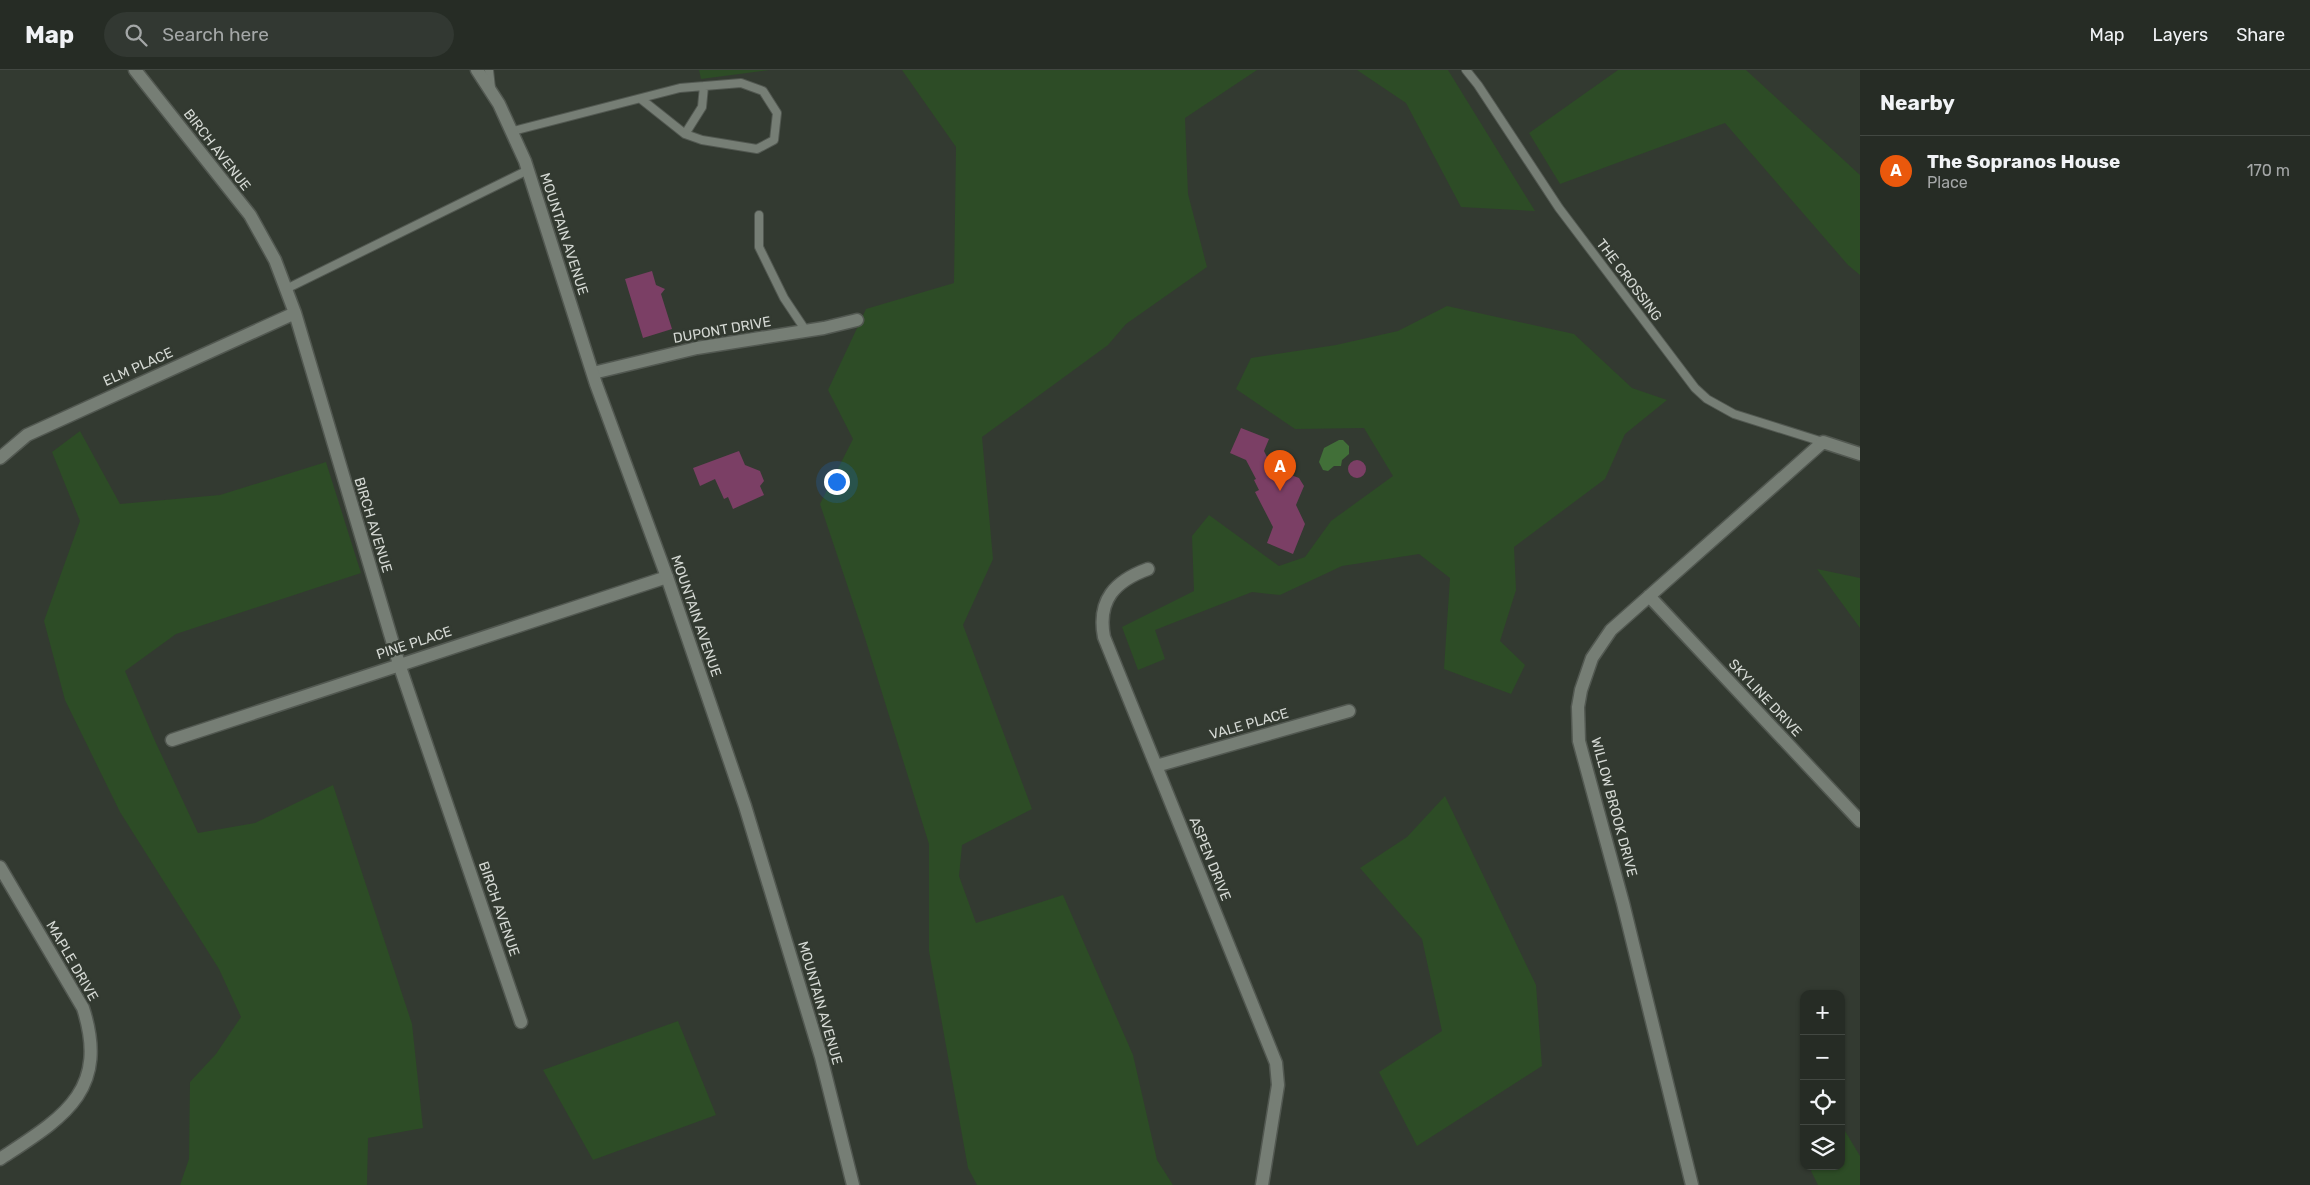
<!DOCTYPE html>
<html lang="en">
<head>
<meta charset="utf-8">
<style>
  :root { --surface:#262c25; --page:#323832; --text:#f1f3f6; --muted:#a4a7a7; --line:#424842; --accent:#ea580c }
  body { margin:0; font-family:Rubik,sans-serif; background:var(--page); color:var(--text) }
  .controls { position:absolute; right:15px; bottom:15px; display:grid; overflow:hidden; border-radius:10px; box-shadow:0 1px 4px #0004 }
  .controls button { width:45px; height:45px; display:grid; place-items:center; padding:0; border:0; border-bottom:1px solid var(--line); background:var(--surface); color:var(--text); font:25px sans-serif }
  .you { position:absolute; left:836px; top:411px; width:18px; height:18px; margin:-12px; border:4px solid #fff; border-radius:50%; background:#1a73e8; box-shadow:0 0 0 8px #1a73e833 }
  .badge { display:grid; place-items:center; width:32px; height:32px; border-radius:50%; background:var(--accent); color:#fff; font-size:16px; font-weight:700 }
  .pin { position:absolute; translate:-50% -41px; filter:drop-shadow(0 1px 2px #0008) }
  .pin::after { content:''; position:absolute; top:26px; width:18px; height:15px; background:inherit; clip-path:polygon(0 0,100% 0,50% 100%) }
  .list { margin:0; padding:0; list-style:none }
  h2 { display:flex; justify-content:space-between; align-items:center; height:65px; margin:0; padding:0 20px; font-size:21px }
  h2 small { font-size:16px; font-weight:400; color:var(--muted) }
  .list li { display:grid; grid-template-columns:32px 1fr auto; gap:15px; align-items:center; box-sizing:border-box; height:70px; padding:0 20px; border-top:1px solid var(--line) }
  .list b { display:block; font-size:19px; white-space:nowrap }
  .list p { margin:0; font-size:16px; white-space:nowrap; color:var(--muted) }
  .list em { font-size:16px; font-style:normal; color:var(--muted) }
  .icon { flex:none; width:28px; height:28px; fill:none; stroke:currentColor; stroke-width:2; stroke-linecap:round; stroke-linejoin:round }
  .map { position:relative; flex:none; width:1860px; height:1115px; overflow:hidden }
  header { display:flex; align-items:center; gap:30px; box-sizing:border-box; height:70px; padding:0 25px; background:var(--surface); border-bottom:1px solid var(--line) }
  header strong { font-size:24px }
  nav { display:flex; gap:28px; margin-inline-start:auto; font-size:18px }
  .search { width:350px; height:45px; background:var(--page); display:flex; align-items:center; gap:12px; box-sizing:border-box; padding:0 18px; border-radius:28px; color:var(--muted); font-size:19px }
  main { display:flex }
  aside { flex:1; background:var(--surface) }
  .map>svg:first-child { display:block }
  .green { fill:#2d4c26 }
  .water { fill:#416f38 }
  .building { fill:#7b3f65 }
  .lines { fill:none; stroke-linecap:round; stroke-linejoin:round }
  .service-casing { stroke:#525851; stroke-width:10 }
  .minor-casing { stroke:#525851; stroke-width:15 }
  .tertiary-casing { stroke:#525851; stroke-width:15 }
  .service { stroke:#767e75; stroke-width:8 }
  .minor { stroke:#767e75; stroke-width:12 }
  .tertiary { stroke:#767e75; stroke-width:12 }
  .labels { text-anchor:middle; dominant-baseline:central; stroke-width:5; stroke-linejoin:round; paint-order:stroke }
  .street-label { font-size:14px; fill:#d5d9d4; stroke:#333a31 }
</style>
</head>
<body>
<header>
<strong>Map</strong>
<div class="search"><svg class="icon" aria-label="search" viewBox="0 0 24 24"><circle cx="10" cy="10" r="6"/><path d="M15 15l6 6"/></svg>Search here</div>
<nav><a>Map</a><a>Layers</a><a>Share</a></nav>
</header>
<main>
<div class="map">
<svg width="1860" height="1115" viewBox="0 0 1860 1115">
  <rect width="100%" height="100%" fill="#333a31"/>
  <path class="green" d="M699,0H769L701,9Z
    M902,0H1257L1185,48L1188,124L1207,197L1126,254L1108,275L982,367L993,489L963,555L1032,739L962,775L959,806L976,853L1063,825L1133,985L1157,1090L1173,1115H977L968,1098L929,881V774L865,568L820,434L853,369L828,320L866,239L954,213L956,77Z
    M1357,0H1448L1535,141L1461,137L1406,33Z
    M1618,0H1746L1860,105V205L1848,195L1725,53L1560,114L1529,63Z
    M1447,236L1574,264L1632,318L1667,330L1625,364L1605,409L1514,477L1516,520L1500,571L1525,595L1511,624L1444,599L1450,508L1419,484L1342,496L1280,525L1252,522L1155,560L1165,589L1138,600L1122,557L1194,521L1192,466L1209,445L1279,496L1305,487L1331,451L1393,406L1364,358L1295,359L1236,319L1251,288L1336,275L1398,261Z
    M80,361L120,434L220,425L326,392L361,503L176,564L125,601L155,671L198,763L255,753L333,715L412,954L423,1058L368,1068L367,1115H180L189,1089L190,1012L216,984L241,947L219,899L120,742L65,630L44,551L80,451L52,382Z
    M1817,499L1860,508V558Z
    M1445,726L1536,915L1542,996L1417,1076L1379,1002L1442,961L1422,869L1360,798L1407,767Z
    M678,951L716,1045L593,1090L543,1000Z
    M1842,1056L1860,1086V1115H1818L1811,1101L1814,1096H1841Z"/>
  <path class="water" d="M1339,370H1343L1349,376V384L1342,390L1341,396H1334L1328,401L1323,400L1319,392L1324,378Z"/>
  <path class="building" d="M652,201L656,215L665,219L661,224L672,259L643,268L625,209Z
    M1241,358L1269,369L1264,381L1272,397L1278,394L1283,402L1299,408L1304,416L1296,435L1305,454L1293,484L1267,473L1273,457L1255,422L1259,420L1254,410L1256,409L1246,390L1230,383Z
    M739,381L745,395L760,401L764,411L760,416L764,425L733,439L728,427L724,429L715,409L700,416L693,398Z
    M1348 399a9 9 0 1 1 18 0a9 9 0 1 1-18 0Z"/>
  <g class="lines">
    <g class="service-casing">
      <path id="service" d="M489,0L491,18
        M1466,0L1478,15L1559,138L1695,318L1707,329L1734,344L1823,372
        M513,61L680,18L741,13L763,21L777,43L774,70L757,79L702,70L685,64L641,29
        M685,64L702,37L704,16
        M759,145V177L784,228L806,261
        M286,219L528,100"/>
    </g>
    <g class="minor-casing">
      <path id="minor" d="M135,0L250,145L275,190L295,243L399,594L521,952
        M593,303L697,278L824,258L857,250
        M0,388L27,365L295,243
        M1148,499C1115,511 1097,530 1104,567L1276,993L1278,1015L1262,1115
        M1649,526L1860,751
        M172,670L667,507
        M1156,696L1349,641
        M0,797L83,938C110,1022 62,1048 0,1089
        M1692,1115L1623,833L1579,671L1578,637L1581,620L1592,588L1611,560L1823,372L1860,384"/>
    </g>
    <g class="tertiary-casing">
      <path id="tertiary" d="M477,0L499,34L525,91L596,314L667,507L745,736L821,987L853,1115"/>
    </g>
    <use href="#service" class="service"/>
    <use href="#minor" class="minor"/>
    <use href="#tertiary" class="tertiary"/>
  </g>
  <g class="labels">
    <g class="street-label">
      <text transform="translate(217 80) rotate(52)">BIRCH AVENUE</text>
      <text transform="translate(564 164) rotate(72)">MOUNTAIN AVENUE</text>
      <text transform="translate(1629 210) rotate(53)">THE CROSSING</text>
      <text transform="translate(722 260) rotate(-10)">DUPONT DRIVE</text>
      <text transform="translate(138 297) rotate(-24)">ELM PLACE</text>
      <text transform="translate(373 455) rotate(73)">BIRCH AVENUE</text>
      <text transform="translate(696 546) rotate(71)">MOUNTAIN AVENUE</text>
      <text transform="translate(414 573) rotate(-18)">PINE PLACE</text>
      <text transform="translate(1765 628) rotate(47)">SKYLINE DRIVE</text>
      <text transform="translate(1249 654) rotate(-16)">VALE PLACE</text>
      <text transform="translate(1614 737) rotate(75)">WILLOW BROOK DRIVE</text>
      <text transform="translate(1210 789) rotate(68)">ASPEN DRIVE</text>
      <text transform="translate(499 839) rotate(71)">BIRCH AVENUE</text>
      <text transform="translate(72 891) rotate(60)">MAPLE DRIVE</text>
      <text transform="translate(820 933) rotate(74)">MOUNTAIN AVENUE</text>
    </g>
  </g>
</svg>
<div class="controls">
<button>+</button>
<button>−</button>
<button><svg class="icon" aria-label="locate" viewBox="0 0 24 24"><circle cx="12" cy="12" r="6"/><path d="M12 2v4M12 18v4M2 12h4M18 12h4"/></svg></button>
<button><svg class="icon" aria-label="layers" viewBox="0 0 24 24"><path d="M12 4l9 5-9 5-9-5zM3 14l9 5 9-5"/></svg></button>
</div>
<div class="you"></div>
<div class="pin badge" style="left:1280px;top:421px">A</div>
</div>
<aside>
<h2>Nearby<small></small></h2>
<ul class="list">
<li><span class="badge">A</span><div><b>The Sopranos House</b><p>Place</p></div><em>170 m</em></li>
</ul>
</aside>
</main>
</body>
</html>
